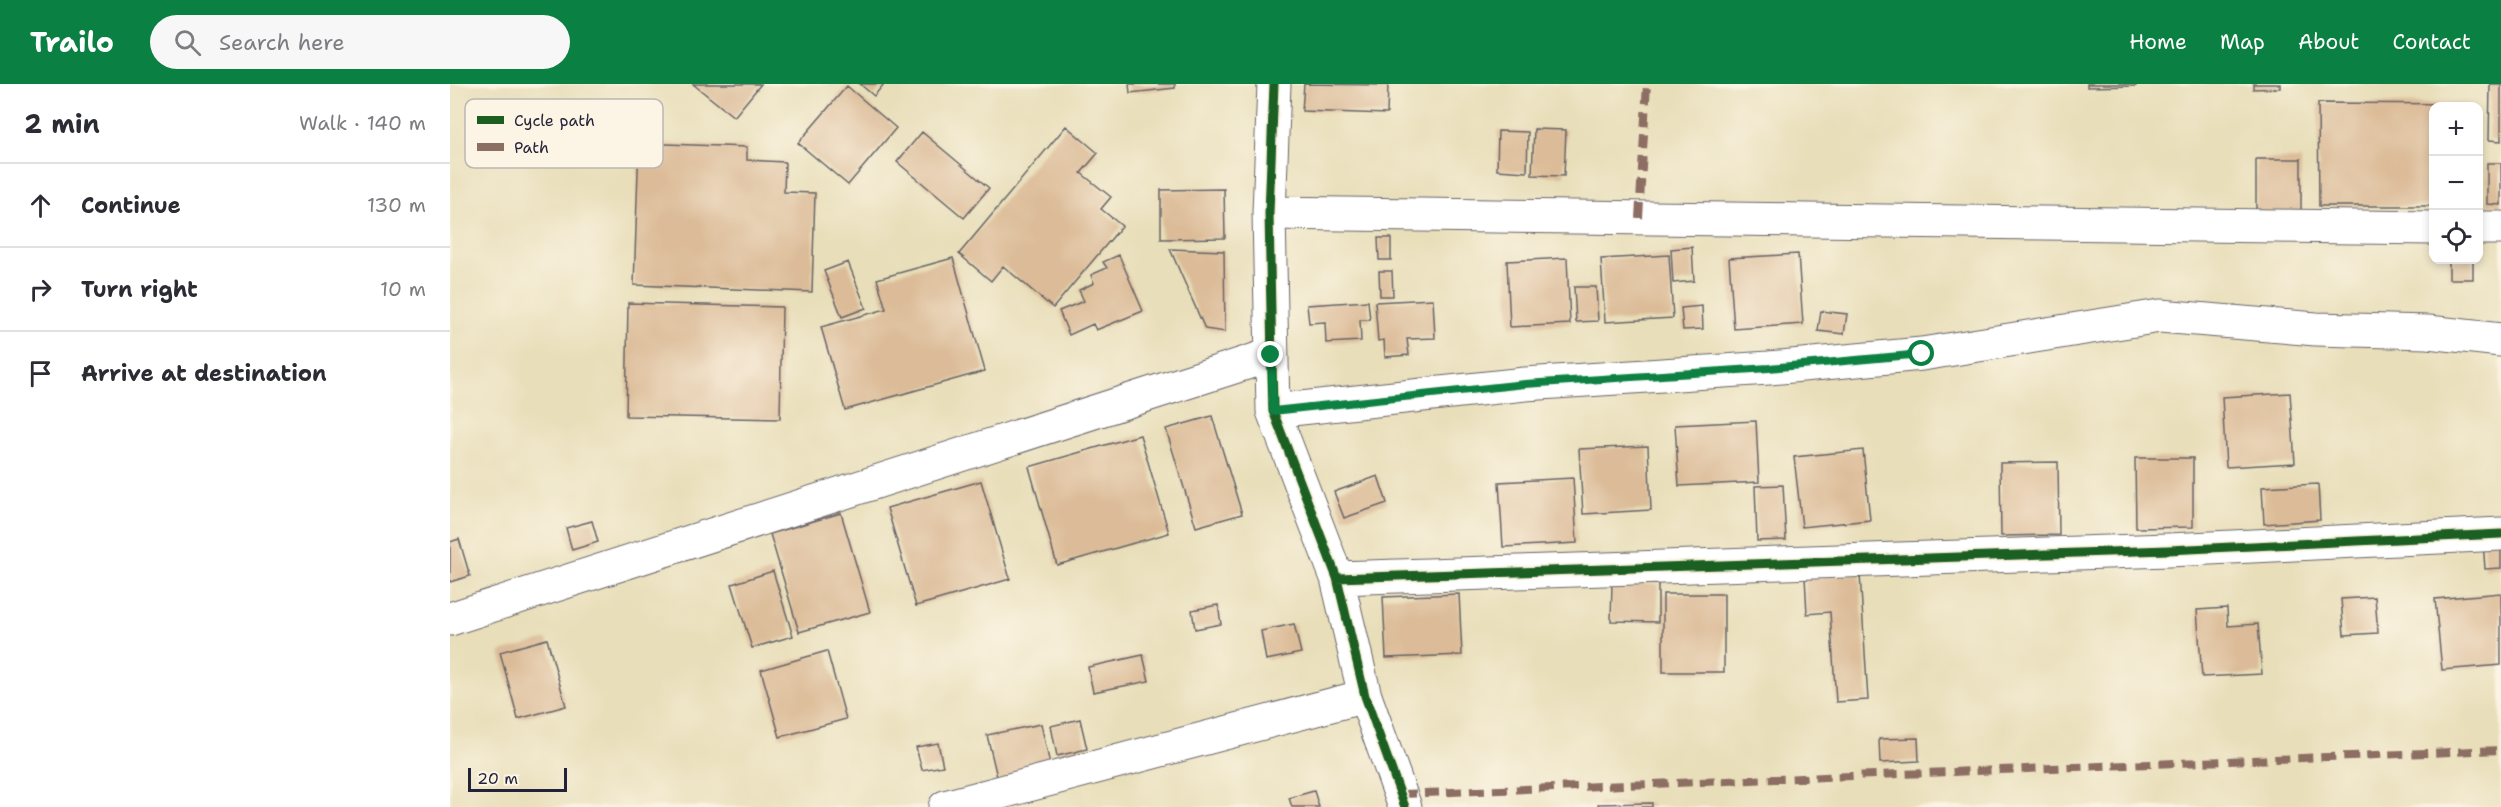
<!DOCTYPE html>
<html lang="en">
<head>
<meta charset="utf-8">
<style>
  :root { --surface:#fff; --page:#f7f7f7; --text:#2b2b33; --muted:#7c7c81; --line:#e1e1e2; --accent:#0b8043 }
  body { margin:0; font-family:"Shantell Sans",sans-serif; background:var(--page); color:var(--text) }
  .controls { position:absolute; right:18px; top:18px; display:grid; overflow:hidden; border-radius:12px; box-shadow:0 3px 9px #0003 }
  .controls button { width:54px; height:54px; display:grid; place-items:center; padding:0; border:0; border-bottom:2px solid var(--line); background:var(--surface); color:var(--text); font:30px sans-serif }
  .scale { position:absolute; left:18px; bottom:15px; width:99px; box-sizing:border-box; padding-left:6px; border:3px solid #22223b; border-top:0; font-size:16px; line-height:21px; white-space:nowrap; color:#22223b; -webkit-text-stroke:4px #fcf5e5; paint-order:stroke }
  .stop { position:absolute; width:18px; height:18px; margin:-14px; border:4px solid #0b8043; border-radius:50%; background:#fff }
  .stop.end { background:#0b8043; border-color:#fff; box-shadow:0 2px 6px #0008 }
  .list { margin:0; padding:0; list-style:none }
  h2 { display:flex; justify-content:space-between; align-items:center; height:78px; margin:0; padding:0 24px; font-size:26px }
  h2 small { font-size:20px; font-weight:400; color:var(--muted) }
  .list li { display:grid; grid-template-columns:39px 1fr auto; gap:18px; align-items:center; box-sizing:border-box; height:84px; padding:0 24px; border-top:2px solid var(--line) }
  .list b { display:block; font-size:22px; white-space:nowrap }
  .list em { font-size:20px; font-style:normal; color:var(--muted) }
  .icon { flex:none; width:33px; height:33px; fill:none; stroke:currentColor; stroke-width:2; stroke-linecap:round; stroke-linejoin:round }
  .map { position:relative; flex:none; width:2051px; height:723px; overflow:hidden }
  header { display:flex; align-items:center; gap:36px; box-sizing:border-box; height:84px; padding:0 30px; background:var(--accent); color:#fff }
  header strong { font-size:28px }
  nav { display:flex; gap:33px; margin-inline-start:auto; font-size:21px }
  .search { width:420px; height:54px; background:var(--page); display:flex; align-items:center; gap:15px; box-sizing:border-box; padding:0 21px; border-radius:33px; color:var(--muted); font-size:22px }
  main { display:flex }
  aside { flex:1; background:var(--surface) }
  .map>svg:first-child { display:block }
  .building { fill:#dcbc98 }
  .lines { fill:none; stroke-linecap:round; stroke-linejoin:round }
  .minor-casing { stroke:#676467; stroke-width:35 }
  .minor { stroke:#fff; stroke-width:33 }
  .quiet { stroke:#8d6e63; stroke-width:8; stroke-dasharray:15 8; stroke-linecap:butt }
  .cycleway-casing { stroke:#fcf5e5; stroke-width:13 }
  .cycleway { stroke:#1b5e20; stroke-width:9 }
  .route { stroke:#0b8043; stroke-width:8 }
  .key { fill:#fcf5e5; stroke:#bbb6b2; stroke-width:1.5 }
  .key-label { font-size:16px; fill:#22223b }
</style>
</head>
<body>
<header>
<strong>Trailo</strong>
<div class="search"><svg class="icon" aria-label="search" viewBox="0 0 24 24"><circle cx="10" cy="10" r="6"/><path d="M15 15l6 6"/></svg>Search here</div>
<nav><a>Home</a><a>Map</a><a>About</a><a>Contact</a></nav>
</header>
<main>
<aside>
<h2>2 min<small>Walk · 140 m</small></h2>
<ul class="list">
<li><svg class="icon" aria-label="ahead" viewBox="0 0 24 24"><path d="M12 20V5M6 11l6-6 6 6"/></svg><div><b>Continue</b></div><em>130 m</em></li>
<li><svg class="icon" aria-label="right" viewBox="0 0 24 24"><path d="M7 20v-9h11M14 6l5 5-5 5"/></svg><div><b>Turn right</b></div><em>10 m</em></li>
<li><svg class="icon" aria-label="arrive" viewBox="0 0 24 24"><path d="M6 21V4h12l-3 4 3 4H6"/></svg><div><b>Arrive at destination</b></div></li>
</ul>
</aside>
<div class="map">
<svg width="2051" height="723" viewBox="0 0 2051 723">
  <rect width="100%" height="100%" fill="#fcf5e5"/>
  <filter id="ink" filterUnits="userSpaceOnUse"><feTurbulence type="fractalNoise" baseFrequency=".0167" numOctaves="2"/><feDisplacementMap in="SourceGraphic" scale="12" xChannelSelector="R" yChannelSelector="G"/><feConvolveMatrix kernelMatrix="1 2 1 2 8 2 1 2 1" color-interpolation-filters="sRGB"/></filter>
  <filter id="wash" filterUnits="userSpaceOnUse"><feTurbulence type="fractalNoise" baseFrequency=".008" numOctaves="4" result="noise"/><feDisplacementMap in="SourceGraphic" scale="24" xChannelSelector="R" yChannelSelector="G"/><feGaussianBlur stdDeviation="1.35" result="paint"/><feColorMatrix in="noise" values="0 0 0 0 0 0 0 0 0 0 0 0 0 0 0 0 0 1.4 0 .05"/><feComposite in="paint" operator="in"/></filter>
  <g filter="url(#wash)">
    <rect width="100%" height="100%" fill="#e8deb9"/>
    <g id="blocks">
      <path class="building" d="M243,0H311L284,33Z
        M410,0H434L424,12Z
        M679,0H725V4L680,9Z
        M854,0L938,1L937,30L852,27Z
        M1637,0H1686V2L1637,3Z
        M1803,0H1830V4L1803,5Z
        M2040,0H2051V57L2039,56Z
        M397,2L446,44L398,101L348,59Z
        M1868,19L2021,20V22H1984V122H1869Z
        M616,42L648,69L631,89L661,113L651,125L672,142L603,224L553,182L541,197L509,170Z
        M1084,45L1116,46L1114,92L1082,91Z
        M1048,47L1078,48L1077,88L1047,86Z
        M472,48L539,104L514,134L447,78Z
        M189,59L297,63V76L335,78L334,108L365,109L362,208L184,201Z
        M1806,75H1851V129H1806Z
        M2037,79H2051V121L2037,120Z
        M774,105L775,154L711,155V106Z
        M928,154H941V176H929Z
        M1242,163L1244,197L1223,199L1221,165Z
        M720,165L774,167L775,248L755,245Z
        M1348,170L1353,240L1284,245L1279,174Z
        M669,171L693,227L646,246L643,240L619,251L609,227L634,217L629,206L644,199L641,191L657,184L653,178Z
        M1219,171L1223,234L1155,238L1151,175Z
        M503,174L535,287L395,326L371,243L436,225L427,195Z
        M1117,174L1120,240L1060,243L1057,177Z
        M1999,176H2023V195H1999Z
        M398,178L416,224L392,233L374,187Z
        M929,187H942L943,212H930Z
        M1124,203H1146L1148,237L1126,238Z
        M983,215L985,254L957,255L959,271L935,273L934,256L928,257L925,218Z
        M918,217L920,236H910L911,257L876,259L875,238L859,239L857,221Z
        M178,219L332,223L330,335L176,332Z
        M1252,222L1253,245L1233,246L1231,224Z
        M1371,227L1397,230L1394,250L1368,247Z
        M1840,309L1845,379L1776,383L1772,313Z
        M762,332L792,430L746,443L716,345Z
        M1306,337L1309,398L1229,402L1225,341Z
        M690,351L719,449L607,481L579,383Z
        M1198,362L1201,426L1133,430L1129,365Z
        M1413,366L1420,436L1352,443L1344,373Z
        M1685,374H1743V443L1686,444Z
        M1608,378L1609,451L1551,452L1550,379Z
        M928,392L937,419L894,434L884,408Z
        M1123,394L1127,459L1053,463L1049,398Z
        M531,397L560,495L466,522L437,424Z
        M1868,400L1870,436L1814,440L1812,403Z
        M1333,401L1336,456L1307,457L1305,402Z
        M391,429L420,528L349,548L320,450Z
        M142,437L148,458L122,466L116,444Z
        M9,455L20,492L0,498V458Z
        M2051,456V484L2035,485L2033,457Z
        M323,487L343,552L302,564L282,500Z
        M1410,490L1418,616L1386,618L1380,528L1357,530L1355,493Z
        M1162,500H1208V538L1161,537Z
        M2051,509V581L1992,586L1985,515Z
        M1009,510L1012,571L936,574L933,513Z
        M1213,510H1274V588H1213Z
        M1925,513L1928,549L1894,551L1891,515Z
        M768,521L771,540L745,545L742,526Z
        M1777,524L1778,542L1808,540L1812,590L1752,593L1747,526Z
        M844,540L851,569L816,576L811,547Z
        M97,555L116,622L68,635L50,568Z
        M377,567L396,635L330,653L311,586Z
        M693,571L699,597L643,608L638,583Z
        M630,635L637,665L607,672L601,642Z
        M591,640L601,685L548,697L537,651Z
        M1468,654L1469,677L1430,679L1429,655Z
        M488,659L493,682L472,686L466,663Z
        M864,707L869,723H842L839,714Z
        M1202,719V723H1148V720Z"/>
    </g>
  </g>
  <g filter="url(#ink)">
    <use href="#blocks" fill-opacity="0" stroke="#676467" stroke-width="1.5"/>
    <g class="lines">
      <g class="minor-casing">
        <path id="minor" d="M824,0L819,129L823,327L887,494L915,612L955,723
          M819,129L1984,144
          M2028,144H2051
          M823,327L1075,300L1319,284L1472,270L1710,232L1866,245L1978,248L2051,256
          M887,494L1718,466L2051,450
          M0,535L821,271
          M495,723L915,612"/>
      </g>
      <use href="#minor" class="minor"/>
      <path class="quiet" d="M1189,134L1197,0
        M951,710L2051,666"/>
      <g class="cycleway-casing">
        <path id="cycleway" d="M824,0L819,129L823,327L887,494L915,612L955,723
          M887,494L1718,466L2051,450"/>
      </g>
      <use href="#cycleway" class="cycleway"/>
    </g>
  </g>
  <g class="lines" filter="url(#ink)">
    <path class="route" d="M821,271L823,327L1075,300L1319,284L1472,270"/>
  </g>
  <rect x="15" y="15" width="198" height="69" rx="9" class="key"/>
  <rect x="27" y="32" width="27" height="8" fill="#1b5e20"/>
  <rect x="27" y="59" width="27" height="8" fill="#8d6e63"/>
  <g class="key-label">
    <text x="64" y="42">Cycle path</text>
    <text x="64" y="69">Path</text>
  </g>
</svg>
<div class="controls">
<button>+</button>
<button>−</button>
<button><svg class="icon" aria-label="locate" viewBox="0 0 24 24"><circle cx="12" cy="12" r="6"/><path d="M12 2v4M12 18v4M2 12h4M18 12h4"/></svg></button>
</div>
<div class="scale">20 m</div>
<div class="stop" style="left:1472px;top:270px"></div>
<div class="stop end" style="left:821px;top:271px"></div>
</div>
</main>
</body>
</html>
